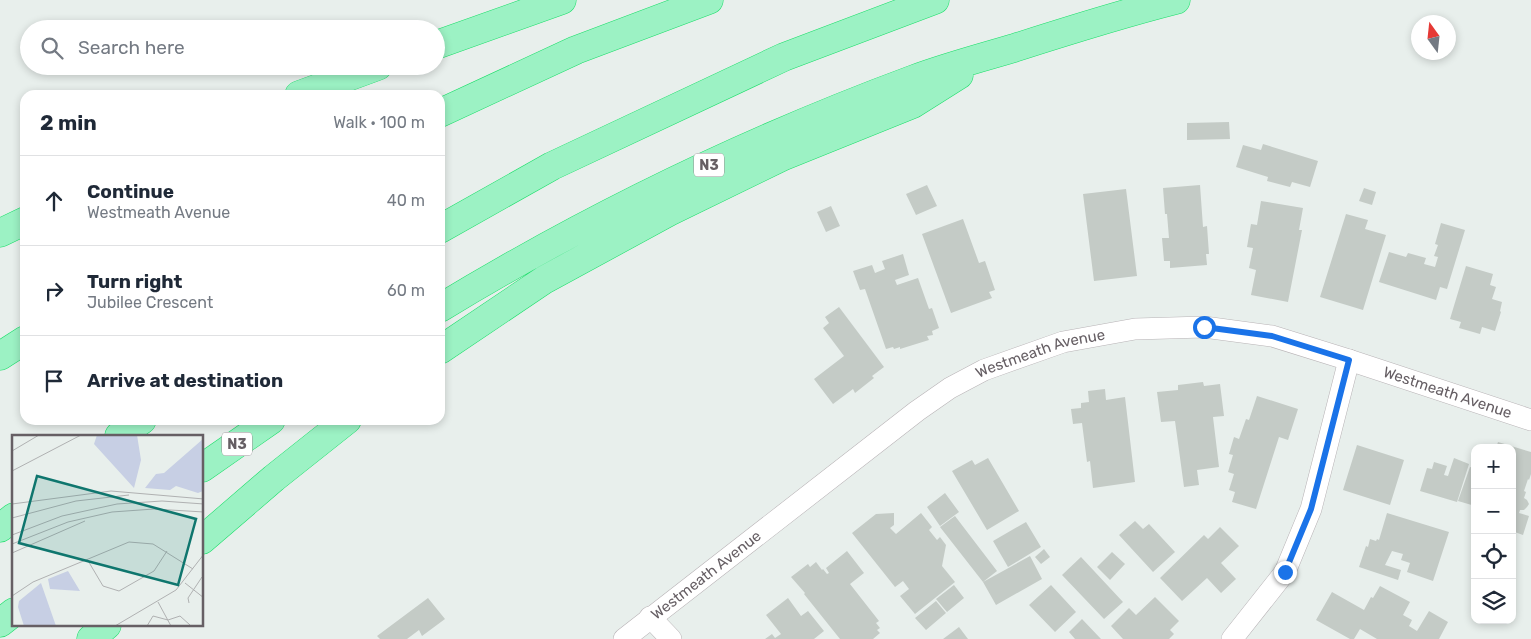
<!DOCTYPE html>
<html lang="en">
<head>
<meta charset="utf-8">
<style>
  :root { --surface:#fff; --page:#f6f6f7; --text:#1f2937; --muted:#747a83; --line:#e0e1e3 }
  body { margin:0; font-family:Rubik,sans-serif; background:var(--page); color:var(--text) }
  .controls { position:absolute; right:15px; bottom:15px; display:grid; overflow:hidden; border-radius:10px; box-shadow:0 2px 8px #0003 }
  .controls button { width:45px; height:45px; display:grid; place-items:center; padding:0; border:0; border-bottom:1px solid var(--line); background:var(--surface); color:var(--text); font:25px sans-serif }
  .compass { position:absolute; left:1411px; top:15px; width:45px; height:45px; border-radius:50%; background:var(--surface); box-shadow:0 2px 8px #0003; rotate:345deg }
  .stop { position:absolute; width:15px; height:15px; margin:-11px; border:4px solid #1a73e8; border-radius:50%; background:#fff }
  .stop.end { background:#1a73e8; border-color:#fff; box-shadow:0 1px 5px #0008 }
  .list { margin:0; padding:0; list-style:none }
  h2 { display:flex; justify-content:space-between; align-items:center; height:65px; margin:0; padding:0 20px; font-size:21px }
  h2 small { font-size:16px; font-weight:400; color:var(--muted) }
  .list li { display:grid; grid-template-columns:32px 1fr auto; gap:15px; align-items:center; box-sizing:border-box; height:90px; padding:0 20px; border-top:1px solid var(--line) }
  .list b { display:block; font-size:19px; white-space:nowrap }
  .list p { margin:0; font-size:16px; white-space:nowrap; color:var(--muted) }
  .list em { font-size:16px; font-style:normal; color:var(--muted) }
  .icon { flex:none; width:28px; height:28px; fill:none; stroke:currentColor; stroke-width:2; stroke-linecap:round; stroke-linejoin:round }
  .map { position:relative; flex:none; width:1531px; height:639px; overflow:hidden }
  .search { position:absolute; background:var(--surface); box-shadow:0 2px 8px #0003; left:20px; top:20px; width:425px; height:55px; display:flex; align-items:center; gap:12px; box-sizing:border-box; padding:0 18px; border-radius:28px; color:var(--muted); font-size:19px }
  .panel { position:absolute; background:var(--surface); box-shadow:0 2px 8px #0003; left:20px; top:90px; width:425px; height:335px; border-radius:15px }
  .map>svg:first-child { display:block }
  .building { fill:#c4cbc6 }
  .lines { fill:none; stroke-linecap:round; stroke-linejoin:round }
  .minor-casing { stroke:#b8b3b6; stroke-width:22 }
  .motorway-casing { stroke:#19de68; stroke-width:29 }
  .minor { stroke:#fff; stroke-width:21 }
  .motorway { stroke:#9cf2c4; stroke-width:28 }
  .route { stroke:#1a73e8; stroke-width:6 }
  .labels { text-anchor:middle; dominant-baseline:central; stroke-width:4.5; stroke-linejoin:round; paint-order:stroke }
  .shield { fill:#fff; stroke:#948f92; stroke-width:1 }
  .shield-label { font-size:14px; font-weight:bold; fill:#665f64 }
  .street-label { font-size:15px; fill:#665f64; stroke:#fff }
  .inset-road { fill:none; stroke:#b0b1b2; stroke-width:1 }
  .view { fill:#0f766e; fill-opacity:0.15; stroke:#0f766e; stroke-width:2.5 }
  .inset-edge { fill:none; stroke:#665f64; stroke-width:2.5 }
</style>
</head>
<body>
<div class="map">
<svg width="1531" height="639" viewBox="0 0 1531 639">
  <rect width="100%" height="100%" fill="#e8efec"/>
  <path class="building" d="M1229,122L1230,139L1187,140V123Z
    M1263,144L1318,161L1310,187L1292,182L1290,187L1267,181L1268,177L1236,167L1243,145L1261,150Z
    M927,185L937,206L916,215L906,194Z
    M1200,185L1203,227L1207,226L1209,254H1206L1207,265L1170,268V261H1164L1162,238H1169L1167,214H1165L1163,188Z
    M1364,188L1376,192L1372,205L1359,201Z
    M1126,189L1137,276L1094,281L1083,194Z
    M1261,201L1303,208L1299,230H1302L1288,302L1251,295L1256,270L1249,268L1253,248L1247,247L1251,224L1257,225Z
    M831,206L840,226L826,232L817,212Z
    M1346,214L1368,220L1365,229L1386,235L1363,310L1320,297Z
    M963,219L979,263L985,261L995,290L989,292L992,298L951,313L922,234Z
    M1441,223L1465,230L1447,289L1440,287L1436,300L1379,282L1389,252L1406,257L1408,253L1426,258L1424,264L1435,267L1438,257L1434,256L1438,245L1435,244Z
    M903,254L909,275L895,280L897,285L918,278L929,309L932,308L939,328L932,331L933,335L927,336L929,340L900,349V347L894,349L893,347L886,349L865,289L860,290L853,271L872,265L875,273L885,269L882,261Z
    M1466,266L1493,274L1490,285L1496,287L1492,299L1502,302L1500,311L1501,312L1495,331L1482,327L1480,334L1459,328L1461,322L1450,319Z
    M839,307L884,367L872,376L874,378L855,393L853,389L833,404L814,379L844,356L823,328L829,323L825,317Z
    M1203,382L1204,386L1220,384L1224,416L1213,417L1219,467L1197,470L1199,485L1184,487L1175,421L1161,422L1157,392L1178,390V385Z
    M1105,389L1106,400L1125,397L1135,482L1093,488L1090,461L1087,462L1082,423L1073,424L1071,409L1081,408V403L1089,402L1088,391Z
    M1257,396L1298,409L1288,440L1279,437L1256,509L1232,502L1235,492L1229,490L1234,474L1228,472L1233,455L1229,454L1234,437L1239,439L1246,419L1249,420Z
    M1498,442L1531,452V474L1529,480L1528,479L1524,491L1526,492L1524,498L1527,500L1529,504L1527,507L1524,510H1520L1519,513L1529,516L1523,535L1512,531V480L1514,475H1512V448H1496Z
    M1357,445L1404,460L1390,505L1343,490Z
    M988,458L1019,511L987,530L952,471L972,460L975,465Z
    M1454,458L1469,464L1457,502L1420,491L1427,468L1432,469L1434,462L1447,466L1444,475L1448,476Z
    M1470,467L1475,468V506L1458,501Z
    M945,493L959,512L940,526L927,507Z
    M894,513V525L890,528L896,534L921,513L932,527L929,530L937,540L940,537L946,545L942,566L955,582L915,614L900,596L909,589L903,581L895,587L852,533L876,514Z
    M1387,513L1449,532L1433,581L1407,572L1410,563L1401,560L1403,554L1392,551L1385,565L1401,570L1398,580L1359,567L1366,546L1368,547L1370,539L1376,541L1377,539L1379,540Z
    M955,516L997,571L983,582L940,527Z
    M1135,521L1143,529L1149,524L1175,552L1153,572L1119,535Z
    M1026,522L1041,547L1008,567L993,541Z
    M1220,527L1239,546L1221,563L1236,579L1221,593L1207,578L1182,601L1160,578L1204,535L1208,539Z
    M1044,549L1050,557L1041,564L1035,557Z
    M847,551L864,573L850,584L879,621L876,623L880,628L877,630L880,633L873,639H840L804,594L805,593L791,577L808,564L810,567L816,562L822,570L823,569L827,574L829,573L826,568Z
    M1112,552L1125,564L1110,580L1097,567Z
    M1030,556L1042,579L996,605L983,582Z
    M1081,557L1123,602L1104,619L1062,575Z
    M954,585L964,598L947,612L936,599Z
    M1051,585L1076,612L1055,632L1029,605Z
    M1380,586L1410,602L1403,615L1412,620L1409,626L1417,631L1429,611L1448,622L1439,639H1377L1360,629L1354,639H1350L1316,620L1332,592L1364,610L1371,597L1373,598Z
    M1155,597L1179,621L1170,630L1174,634L1169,639H1123L1111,626L1129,608L1136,615Z
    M428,598L445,619L422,636L419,630L407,639H380L377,636Z
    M788,598L801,616L808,611L824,631L814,639H765L772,634L775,638L781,634L766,615Z
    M936,601L946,613L926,630L915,618Z
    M1082,619L1101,639H1075L1069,632Z
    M959,627L968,639H943Z"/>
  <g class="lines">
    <g class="minor-casing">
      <g id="minor">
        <path d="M650,617L671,639"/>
        <path id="s1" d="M624,639L917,411L950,388L984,370L1063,342L1135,329L1204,327L1272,336L1349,360L1531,420"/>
        <path d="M1232,639L1285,572L1311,509L1349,360"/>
      </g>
    </g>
    <g class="motorway-casing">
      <path id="motorway" d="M436,45L562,0
        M299,95L378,66
        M440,113L576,50L709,0
        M440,229L552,166L784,57L935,0
        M0,233L25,221
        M440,308C590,217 749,140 914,79C946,67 980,58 1014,48C1067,31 1121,14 1176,0
        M440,350L544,280L669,212L784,156L913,104L959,75
        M0,356L25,340
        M119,436L142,420
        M202,468L271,420
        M0,528L14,517
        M202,540L274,478L347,420
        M0,623L14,612
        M91,639L107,625"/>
    </g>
    <use href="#minor" class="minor"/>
    <use href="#motorway" class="motorway"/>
  </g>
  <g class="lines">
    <path class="route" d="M1204,327L1272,336L1349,360L1311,509L1285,572"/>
  </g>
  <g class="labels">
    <g class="shield">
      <rect x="694" y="153.5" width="30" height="23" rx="4"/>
      <rect x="222" y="432.5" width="30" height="23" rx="4"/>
    </g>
    <g class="shield-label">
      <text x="709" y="165">N3</text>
      <text x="237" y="444">N3</text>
    </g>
    <g class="street-label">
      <text stroke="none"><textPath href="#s1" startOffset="509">Westmeath Avenue</textPath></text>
      <text stroke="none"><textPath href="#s1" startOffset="929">Westmeath Avenue</textPath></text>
      <text stroke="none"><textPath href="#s1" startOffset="104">Westmeath Avenue</textPath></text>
    </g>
  </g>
  <g transform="translate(12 435)">
    <rect width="191" height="191" fill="#e8efec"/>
    <path d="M85,0H125L129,25L122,53L82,9ZM191,4V56L186,58L164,51L158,55L133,53L144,39L152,38ZM56,136L68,156L38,154L36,144ZM29,148L44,191H12L6,172L7,166Z" fill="#c7cfe4"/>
    <path class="inset-road" d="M0,16L27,0M0,36L69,0M0,69L99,56L192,64M0,83L64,66L117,60M0,100L50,81L105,69L150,66L192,69M0,109L56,87L100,77L142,74L192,77M0,118L73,86M75,124L91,151L107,156L142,136L155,116M173,148L192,163M0,161L21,147L117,107L141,109L181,134M146,167L159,191M177,168L176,163L190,142M103,191L164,155L192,119M135,191L141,181L156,185L168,181L178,190"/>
    <path class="view" d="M25,41L184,84L166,150L7,108Z"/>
    <rect width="191" height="191" class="inset-edge"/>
  </g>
</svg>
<div class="controls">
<button>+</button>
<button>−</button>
<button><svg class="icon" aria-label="locate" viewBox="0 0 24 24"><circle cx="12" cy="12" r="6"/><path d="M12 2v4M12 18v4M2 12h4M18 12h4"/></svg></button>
<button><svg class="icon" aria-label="layers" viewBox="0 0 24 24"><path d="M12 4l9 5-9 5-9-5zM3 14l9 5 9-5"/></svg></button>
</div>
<svg class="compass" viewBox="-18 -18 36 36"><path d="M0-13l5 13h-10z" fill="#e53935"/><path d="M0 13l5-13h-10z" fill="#747a83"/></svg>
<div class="stop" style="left:1204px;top:327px"></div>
<div class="stop end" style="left:1285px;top:572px"></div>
<div class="search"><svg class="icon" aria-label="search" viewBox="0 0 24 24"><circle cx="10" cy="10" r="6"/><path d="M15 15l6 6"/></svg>Search here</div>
<section class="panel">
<h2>2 min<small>Walk · 100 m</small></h2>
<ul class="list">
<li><svg class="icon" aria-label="ahead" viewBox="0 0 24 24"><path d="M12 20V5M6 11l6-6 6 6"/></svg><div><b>Continue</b><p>Westmeath Avenue</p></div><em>40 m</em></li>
<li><svg class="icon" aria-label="right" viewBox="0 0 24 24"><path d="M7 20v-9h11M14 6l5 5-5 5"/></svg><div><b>Turn right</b><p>Jubilee Crescent</p></div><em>60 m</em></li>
<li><svg class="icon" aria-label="arrive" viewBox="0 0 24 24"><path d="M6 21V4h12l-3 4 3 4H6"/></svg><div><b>Arrive at destination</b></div></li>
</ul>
</section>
</div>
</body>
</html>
